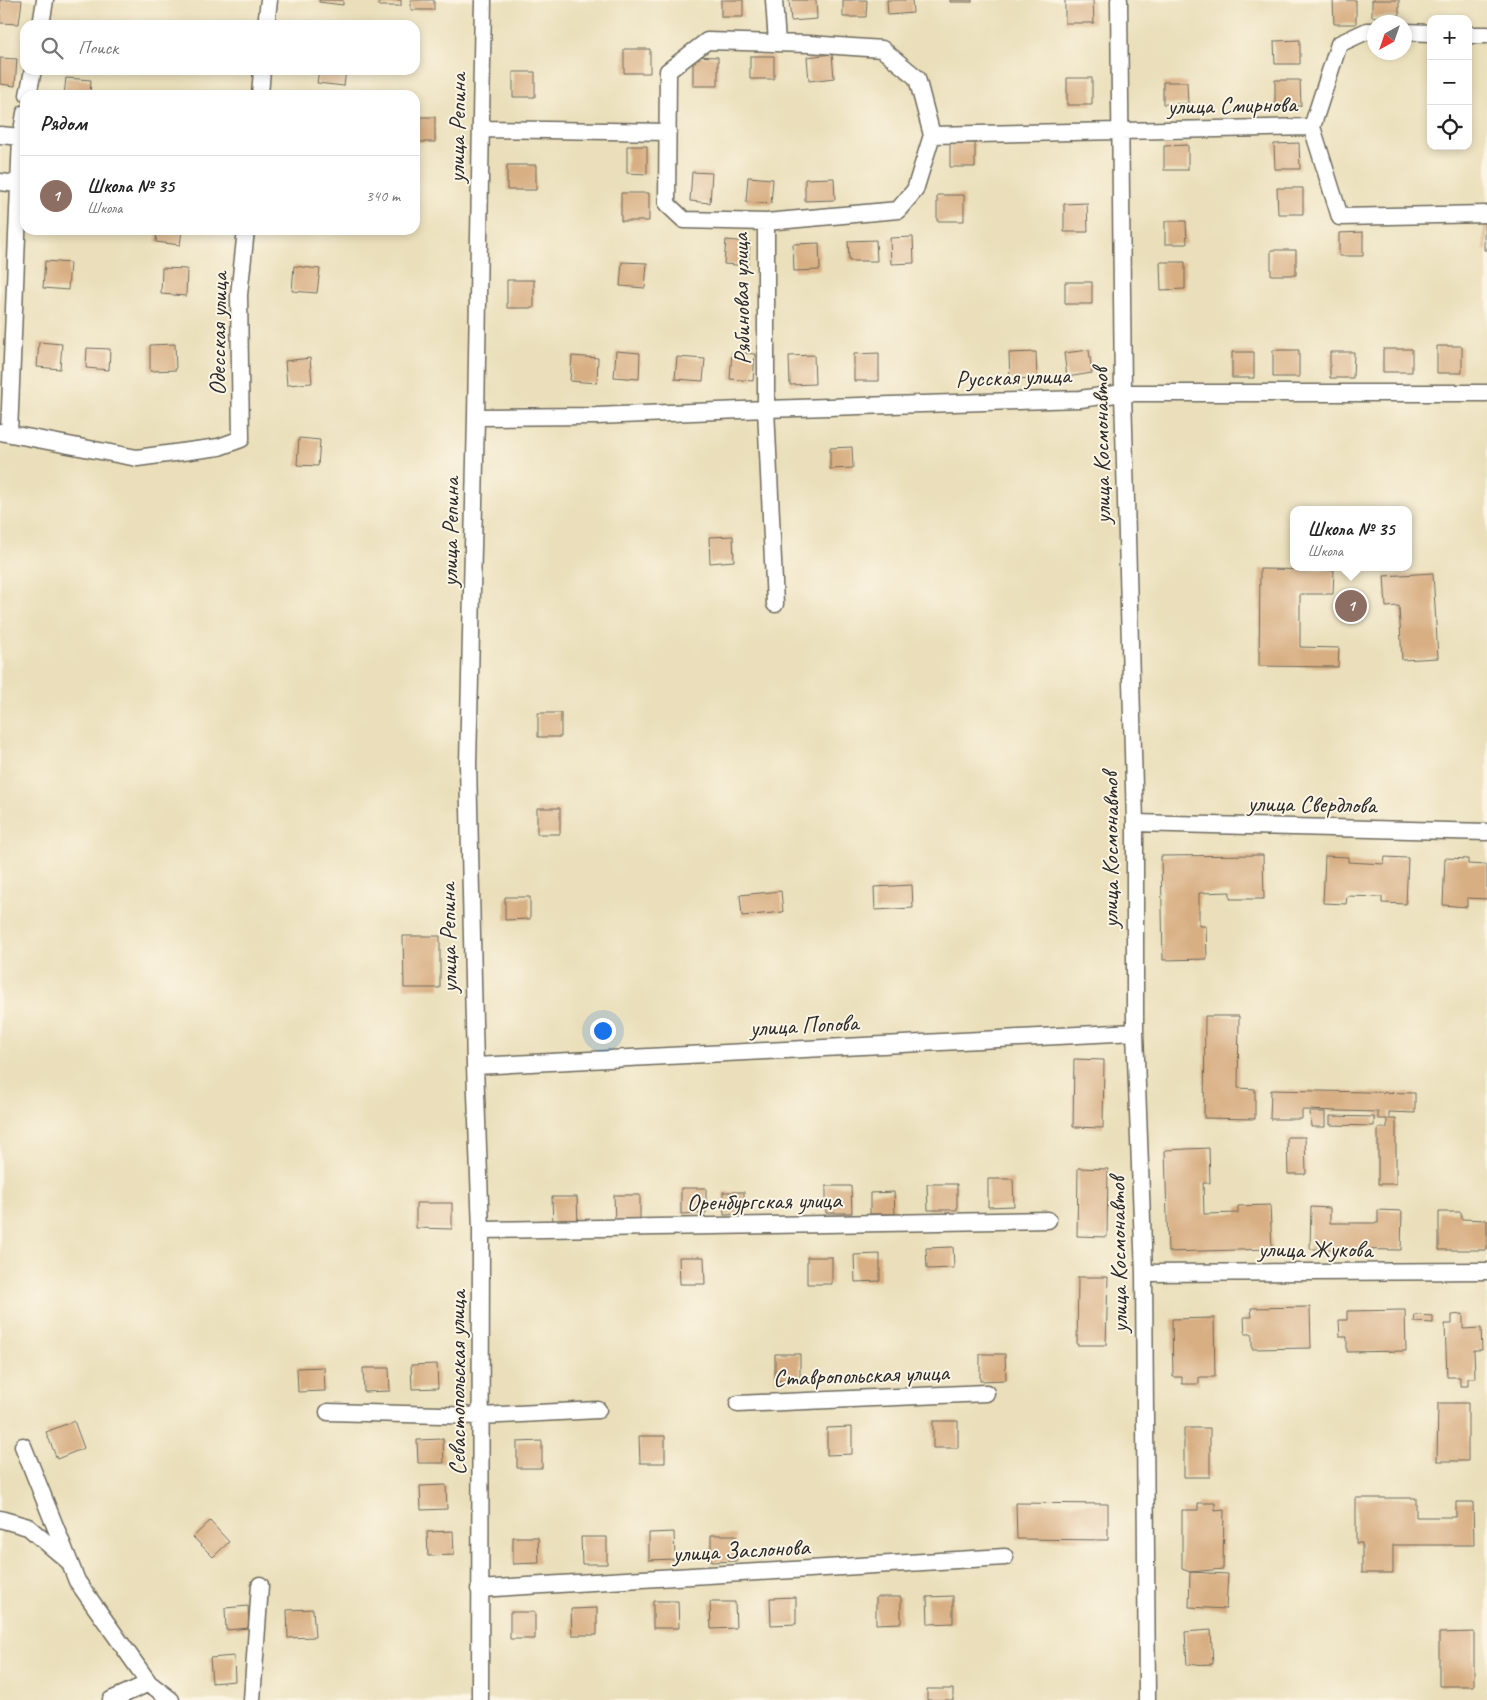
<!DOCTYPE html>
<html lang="ru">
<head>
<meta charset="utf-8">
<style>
  :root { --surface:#fff; --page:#f2f2f2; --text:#222; --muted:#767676; --line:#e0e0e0; --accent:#d93025 }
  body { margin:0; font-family:Caveat,sans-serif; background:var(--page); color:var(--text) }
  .controls { position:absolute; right:15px; top:15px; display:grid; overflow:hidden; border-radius:10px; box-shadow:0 2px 8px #0003 }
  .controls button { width:45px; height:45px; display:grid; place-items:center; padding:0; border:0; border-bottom:1px solid var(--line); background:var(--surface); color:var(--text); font:25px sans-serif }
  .compass { position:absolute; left:1367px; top:15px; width:45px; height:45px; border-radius:50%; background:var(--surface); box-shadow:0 2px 8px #0003; rotate:220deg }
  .you { position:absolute; left:602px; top:1030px; width:18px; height:18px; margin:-12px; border:4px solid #fff; border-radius:50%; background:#1a73e8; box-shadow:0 0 0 8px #1a73e833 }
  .badge { display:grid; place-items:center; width:32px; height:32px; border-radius:50%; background:var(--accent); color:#fff; font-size:16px; font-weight:700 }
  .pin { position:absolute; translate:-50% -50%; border:2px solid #fff; box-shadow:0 1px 5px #0006 }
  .popup { position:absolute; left:1290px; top:506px; width:122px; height:65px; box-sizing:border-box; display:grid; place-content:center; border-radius:10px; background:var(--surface); filter:drop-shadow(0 1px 4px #0005); font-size:16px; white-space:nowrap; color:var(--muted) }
  .popup b { font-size:19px; color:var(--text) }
  .popup::after { content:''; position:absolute; left:50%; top:100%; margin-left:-10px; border:10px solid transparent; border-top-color:var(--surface) }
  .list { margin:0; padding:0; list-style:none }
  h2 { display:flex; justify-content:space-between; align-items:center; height:65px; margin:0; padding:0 20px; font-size:21px }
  h2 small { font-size:16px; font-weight:400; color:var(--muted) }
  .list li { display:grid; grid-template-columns:32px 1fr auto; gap:15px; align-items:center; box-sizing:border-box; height:80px; padding:0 20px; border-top:1px solid var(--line) }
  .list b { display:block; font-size:19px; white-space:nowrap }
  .list p { margin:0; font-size:16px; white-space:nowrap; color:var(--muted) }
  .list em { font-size:16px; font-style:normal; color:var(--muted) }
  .icon { flex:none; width:28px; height:28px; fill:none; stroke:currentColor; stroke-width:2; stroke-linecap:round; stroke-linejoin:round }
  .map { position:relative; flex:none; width:1487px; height:1700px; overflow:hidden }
  .search { position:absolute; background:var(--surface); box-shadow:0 2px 8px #0003; left:20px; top:20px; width:400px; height:55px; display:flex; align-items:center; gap:12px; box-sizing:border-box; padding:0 18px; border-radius:15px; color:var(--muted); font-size:19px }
  .panel { position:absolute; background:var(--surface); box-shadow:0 2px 8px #0003; left:20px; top:90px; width:400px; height:145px; border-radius:15px }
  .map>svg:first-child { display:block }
  .building { fill:#d8af83 }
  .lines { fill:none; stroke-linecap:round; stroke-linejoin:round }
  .street-casing { stroke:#6e6a5d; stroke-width:19 }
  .street { stroke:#fff; stroke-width:16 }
  .labels { text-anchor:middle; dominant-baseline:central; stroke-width:4; stroke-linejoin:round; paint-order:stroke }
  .street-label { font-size:24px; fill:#2b2b2b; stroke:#fcf5e5 }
</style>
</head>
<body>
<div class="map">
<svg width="1487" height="1700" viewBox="0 0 1487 1700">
  <rect width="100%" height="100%" fill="#fcf5e5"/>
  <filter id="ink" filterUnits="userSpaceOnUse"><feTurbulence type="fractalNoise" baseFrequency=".02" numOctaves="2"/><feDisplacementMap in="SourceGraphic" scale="10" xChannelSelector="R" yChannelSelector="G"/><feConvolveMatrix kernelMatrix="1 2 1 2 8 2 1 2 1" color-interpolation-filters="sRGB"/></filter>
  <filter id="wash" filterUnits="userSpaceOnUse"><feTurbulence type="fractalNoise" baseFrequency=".0096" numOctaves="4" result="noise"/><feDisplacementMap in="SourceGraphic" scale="20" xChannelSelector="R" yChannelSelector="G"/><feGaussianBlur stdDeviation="1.12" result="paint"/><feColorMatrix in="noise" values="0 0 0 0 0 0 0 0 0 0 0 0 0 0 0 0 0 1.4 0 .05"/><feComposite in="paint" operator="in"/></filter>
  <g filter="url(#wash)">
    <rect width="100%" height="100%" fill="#eadfba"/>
    <g id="blocks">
      <path class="building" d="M0,0H22L19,24L0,23Z
        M319,0H343V5L319,2Z
        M379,0H401V6H379Z
        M411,0H434V10H411Z
        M721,0H743V17H721Z
        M789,0H816L817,19L791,21Z
        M843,0H867L866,17H843Z
        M887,0H912L913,13L888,15Z
        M950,0H972V2H950Z
        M1065,0H1093L1094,23H1065Z
        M1333,0H1356V24H1334Z
        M1372,0H1399V16L1372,17Z
        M65,21L90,24V25H65Z
        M1300,40V64H1275L1274,41Z
        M624,49H650V73H624Z
        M832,54L834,78L809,81L807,57Z
        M693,56L718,57V86H693Z
        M750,56H774V79H750Z
        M0,58L17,59L15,86L0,84Z
        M319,70H346L344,86L317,83Z
        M513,72H535V97H513Z
        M66,78L91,80L90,95H64Z
        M1067,78H1092V105H1067Z
        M1275,80H1300L1301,106H1275Z
        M1163,82H1187L1188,104H1163Z
        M177,92L195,94V95H176Z
        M415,117H435V142H415Z
        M950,143H975V167H950Z
        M1299,143L1300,169H1275L1274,144Z
        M1188,145V170H1164V146Z
        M627,146H647V174L627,173Z
        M507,165H536V190H507Z
        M692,172L712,173L710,203L690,201Z
        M748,177L773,179L771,204L746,202Z
        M834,178L835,200L805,201V179Z
        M1277,188H1303V214H1278Z
        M621,193H649V221H621Z
        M937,195H964V221H937Z
        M1087,203L1088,232H1064V204Z
        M1165,221H1186L1187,244H1165Z
        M1484,223H1487V250H1484Z
        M157,230H182L180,245L156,242Z
        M1363,232V256H1339V233Z
        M913,237L914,263L891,264L890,238Z
        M726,240L750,242L748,266L724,264Z
        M876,240L877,261H849L848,241Z
        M819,243L820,270L794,271L793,244Z
        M1271,250H1296V275H1271Z
        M45,261L70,263L68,290L43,288Z
        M622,262L647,263L645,288L620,286Z
        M1160,262H1185V289L1161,290Z
        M294,266L320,269L317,293L292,291Z
        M162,268L187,269L186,296L161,294Z
        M507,280H534V308H507Z
        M1065,282H1092V304H1065Z
        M39,342L62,344L60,369L37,367Z
        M175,344L176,370L150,371V345Z
        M1437,346H1462V373H1437Z
        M87,348L110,349L109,370L86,368Z
        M1383,349H1412V372H1383Z
        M1089,350L1092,373L1067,377L1064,353Z
        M1273,350H1299V377H1273Z
        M616,351L640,353L639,379L614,377Z
        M732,352L755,354L753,381L730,379Z
        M1036,352L1037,378L1010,379L1009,353Z
        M1232,352H1254V378H1232Z
        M1330,352H1354L1353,378H1330Z
        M879,353V381H854V354Z
        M814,355L815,384L790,385L789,356Z
        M572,356L598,358L597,383L570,381Z
        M677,357L705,359L703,381L675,379Z
        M310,358L312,383L287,385L285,361Z
        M299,438L320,440L318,466L297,465Z
        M852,447L853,468L830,469V448Z
        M733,536L734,561L710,563L709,537Z
        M1260,569L1334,570L1333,594H1300V647L1339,648L1338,667L1259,666Z
        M1433,573L1438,658L1402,660L1399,606L1386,607L1384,576Z
        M538,713H561V737H538Z
        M537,808H560V834H537Z
        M1263,855L1264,899H1230V892L1199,893V926H1206L1207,959L1163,960L1161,856Z
        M1325,856L1348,857V862L1384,864L1385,857L1408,858L1406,904L1382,903V897L1347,896L1346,904L1323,903Z
        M1445,858L1468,859V864L1487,865V899L1467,898V907L1443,905Z
        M912,885L913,908L875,910L874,887Z
        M781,891L783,912L742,916L740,895Z
        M505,897H530V919L505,920Z
        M403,936H440V988H404Z
        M1205,1016H1239L1238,1088L1255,1089V1119L1204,1118Z
        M1074,1059L1104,1060L1103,1128L1073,1127Z
        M1271,1090L1415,1093V1113L1389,1112V1119H1396V1184H1378V1128H1387V1119H1378V1112L1302,1110V1119H1270Z
        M1310,1112H1325V1127H1311Z
        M1330,1116L1374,1117V1126L1330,1125Z
        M1287,1137H1305L1306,1174H1288Z
        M1209,1148L1210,1183H1203L1204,1214L1238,1213V1206L1270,1205L1272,1249L1168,1252L1165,1150Z
        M1078,1168L1108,1169L1107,1237L1077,1236Z
        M988,1179H1013L1014,1206L988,1207Z
        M927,1184H957V1210H928Z
        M826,1186H851L852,1213H826Z
        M681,1188H706V1213L681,1214Z
        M723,1192H744V1214L724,1215Z
        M894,1192L895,1214H870V1193Z
        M614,1195H640V1222H615Z
        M552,1197H577L578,1224H553Z
        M416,1203H452V1229L416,1228Z
        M1311,1207L1330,1208V1223H1378V1210L1402,1211L1401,1250L1310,1249Z
        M1439,1212H1461V1219L1487,1220V1250H1439Z
        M953,1247L954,1268L927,1269L926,1248Z
        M880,1254V1281L855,1282L854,1255Z
        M679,1257H704L705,1284H680Z
        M807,1257H832V1284H807Z
        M1078,1277H1108L1106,1345H1077Z
        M1310,1307L1311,1348L1252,1349V1334H1245L1244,1317H1252L1251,1308Z
        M1405,1310L1406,1351L1347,1352V1337H1340L1339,1320H1347V1311Z
        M1463,1314V1329L1481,1328L1482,1350H1474L1475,1378H1468V1386H1460V1377H1447L1445,1324H1452V1315Z
        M1415,1315L1433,1316V1323L1414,1322Z
        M1214,1318L1215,1377H1199V1384H1182V1377H1173L1172,1319Z
        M775,1354H800V1380L775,1381Z
        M980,1354H1005L1006,1380L980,1381Z
        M437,1364L438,1388L412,1389L411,1365Z
        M324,1367L325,1391L298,1392L297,1368Z
        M363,1368H389L390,1391L364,1392Z
        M1438,1403H1468V1461H1437Z
        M74,1421L84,1448L57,1459L46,1432Z
        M933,1421H958V1448H933Z
        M852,1427V1454L827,1455V1428Z
        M1184,1428H1210V1477H1184Z
        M639,1436H665V1463H640Z
        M443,1439L444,1463H418L417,1440Z
        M542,1441V1468H517V1442Z
        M446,1485L447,1509L421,1510L420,1486Z
        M1356,1498H1416V1517H1456V1502H1473L1474,1545H1393V1573H1362V1543H1356Z
        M1016,1503L1108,1504V1540L1017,1539Z
        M1198,1503H1215V1511L1224,1510L1223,1569L1190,1572L1182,1569V1510H1198Z
        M210,1521L229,1542L213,1557L193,1537Z
        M453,1531L454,1555L428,1556L427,1532Z
        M674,1532L675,1559L649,1560V1533Z
        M711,1535H736L737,1561L711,1562Z
        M513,1537H538L539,1563L513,1564Z
        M581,1537H607V1564H582Z
        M1190,1572L1228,1574L1226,1609L1189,1607Z
        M953,1596V1623L928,1624L927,1597Z
        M796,1597V1624L771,1625L770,1598Z
        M876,1597H901V1623L876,1624Z
        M653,1601H678L679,1628H653Z
        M710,1602H735L736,1628L711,1629Z
        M248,1606L249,1628L226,1630L225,1608Z
        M597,1608V1635H572L571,1609Z
        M313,1609L315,1637L288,1638L287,1610Z
        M510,1612H535V1639H510Z
        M1211,1630L1213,1664L1187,1665L1185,1632Z
        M1474,1632V1686H1439V1633Z
        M234,1656L235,1681L212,1683L210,1658Z
        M927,1689H953V1700H927Z"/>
    </g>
  </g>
  <g filter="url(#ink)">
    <use href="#blocks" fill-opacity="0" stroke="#6e6a5d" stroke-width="1"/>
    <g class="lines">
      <g class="street-casing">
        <path id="street" d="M774,0L777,43
          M1119,0L1123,393L1135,823V1032L1144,1273L1147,1700
          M41,25L45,0
          M266,25L269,0
          M1404,32L1431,33
          M1468,35H1487
          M28,95L33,70
          M260,95L262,70
          M1312,127L1339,44L1367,31H1374
          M481,129L668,132
          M0,135L21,137
          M0,182L19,184
          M766,222L898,210L915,190L932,135
          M476,417L596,416L766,409V222L684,220L667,204L668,71L707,41L809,44L882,49L917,78L932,135L1312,127L1340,217L1487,214
          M0,432L137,458L219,447L241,439L239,295L246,230
          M9,433L21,137L25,113
          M775,604L766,409L1080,399L1123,393H1487
          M1135,823L1487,832
          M475,1066L1135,1032
          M481,1230L1048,1220
          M1144,1273L1487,1271
          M738,1404L986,1393
          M328,1412L480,1416L598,1410
          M23,1446L77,1581L149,1683L171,1700
          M0,1519L28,1527L67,1560
          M479,1589L1005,1557
          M111,1700L149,1683
          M252,1700L260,1585
          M480,1700L481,1230L475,1066L468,764L476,417L483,0"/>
      </g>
      <use href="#street" class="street"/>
    </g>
  </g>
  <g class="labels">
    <g class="street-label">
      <text transform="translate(1232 105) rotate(-1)">улица Смирнова</text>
      <text transform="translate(457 128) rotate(-89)">улица Репина</text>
      <text transform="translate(741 299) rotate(-91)">Рябиновая улица</text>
      <text transform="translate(218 334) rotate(-89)">Одесская улица</text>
      <text transform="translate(1013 377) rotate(-2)">Русская улица</text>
      <text transform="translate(1101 446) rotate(-91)">улица Космонавтов</text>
      <text transform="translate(450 532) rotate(-89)">улица Репина</text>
      <text transform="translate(1312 804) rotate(1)">улица Свердлова</text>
      <text transform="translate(1110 850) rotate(-90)">улица Космонавтов</text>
      <text transform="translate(448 938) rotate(-91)">улица Репина</text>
      <text transform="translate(804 1025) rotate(-3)">улица Попова</text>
      <text transform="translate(764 1201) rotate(-1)">Оренбургская улица</text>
      <text x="1315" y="1249">улица Жукова</text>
      <text transform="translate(1118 1255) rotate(-91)">улица Космонавтов</text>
      <text transform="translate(861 1375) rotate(-2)">Ставропольская улица</text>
      <text transform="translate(457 1383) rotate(-90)">Севастопольская улица</text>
      <text transform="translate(741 1550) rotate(-3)">улица Заслонова</text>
    </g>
  </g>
</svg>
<div class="controls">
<button>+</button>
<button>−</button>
<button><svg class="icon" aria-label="locate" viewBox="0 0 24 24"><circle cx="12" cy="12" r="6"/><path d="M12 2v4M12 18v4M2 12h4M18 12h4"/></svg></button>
</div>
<svg class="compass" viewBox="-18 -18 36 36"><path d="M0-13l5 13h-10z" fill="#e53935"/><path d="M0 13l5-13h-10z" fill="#767676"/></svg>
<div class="you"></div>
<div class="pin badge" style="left:1351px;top:606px;background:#8d6e63">1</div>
<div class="popup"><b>Школа № 35</b>Школа</div>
<div class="search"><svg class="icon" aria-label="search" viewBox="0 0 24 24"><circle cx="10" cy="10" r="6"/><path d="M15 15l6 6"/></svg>Поиск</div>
<section class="panel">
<h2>Рядом<small></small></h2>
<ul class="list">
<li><span class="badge" style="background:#8d6e63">1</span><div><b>Школа № 35</b><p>Школа</p></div><em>340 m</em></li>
</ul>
</section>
</div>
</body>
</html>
